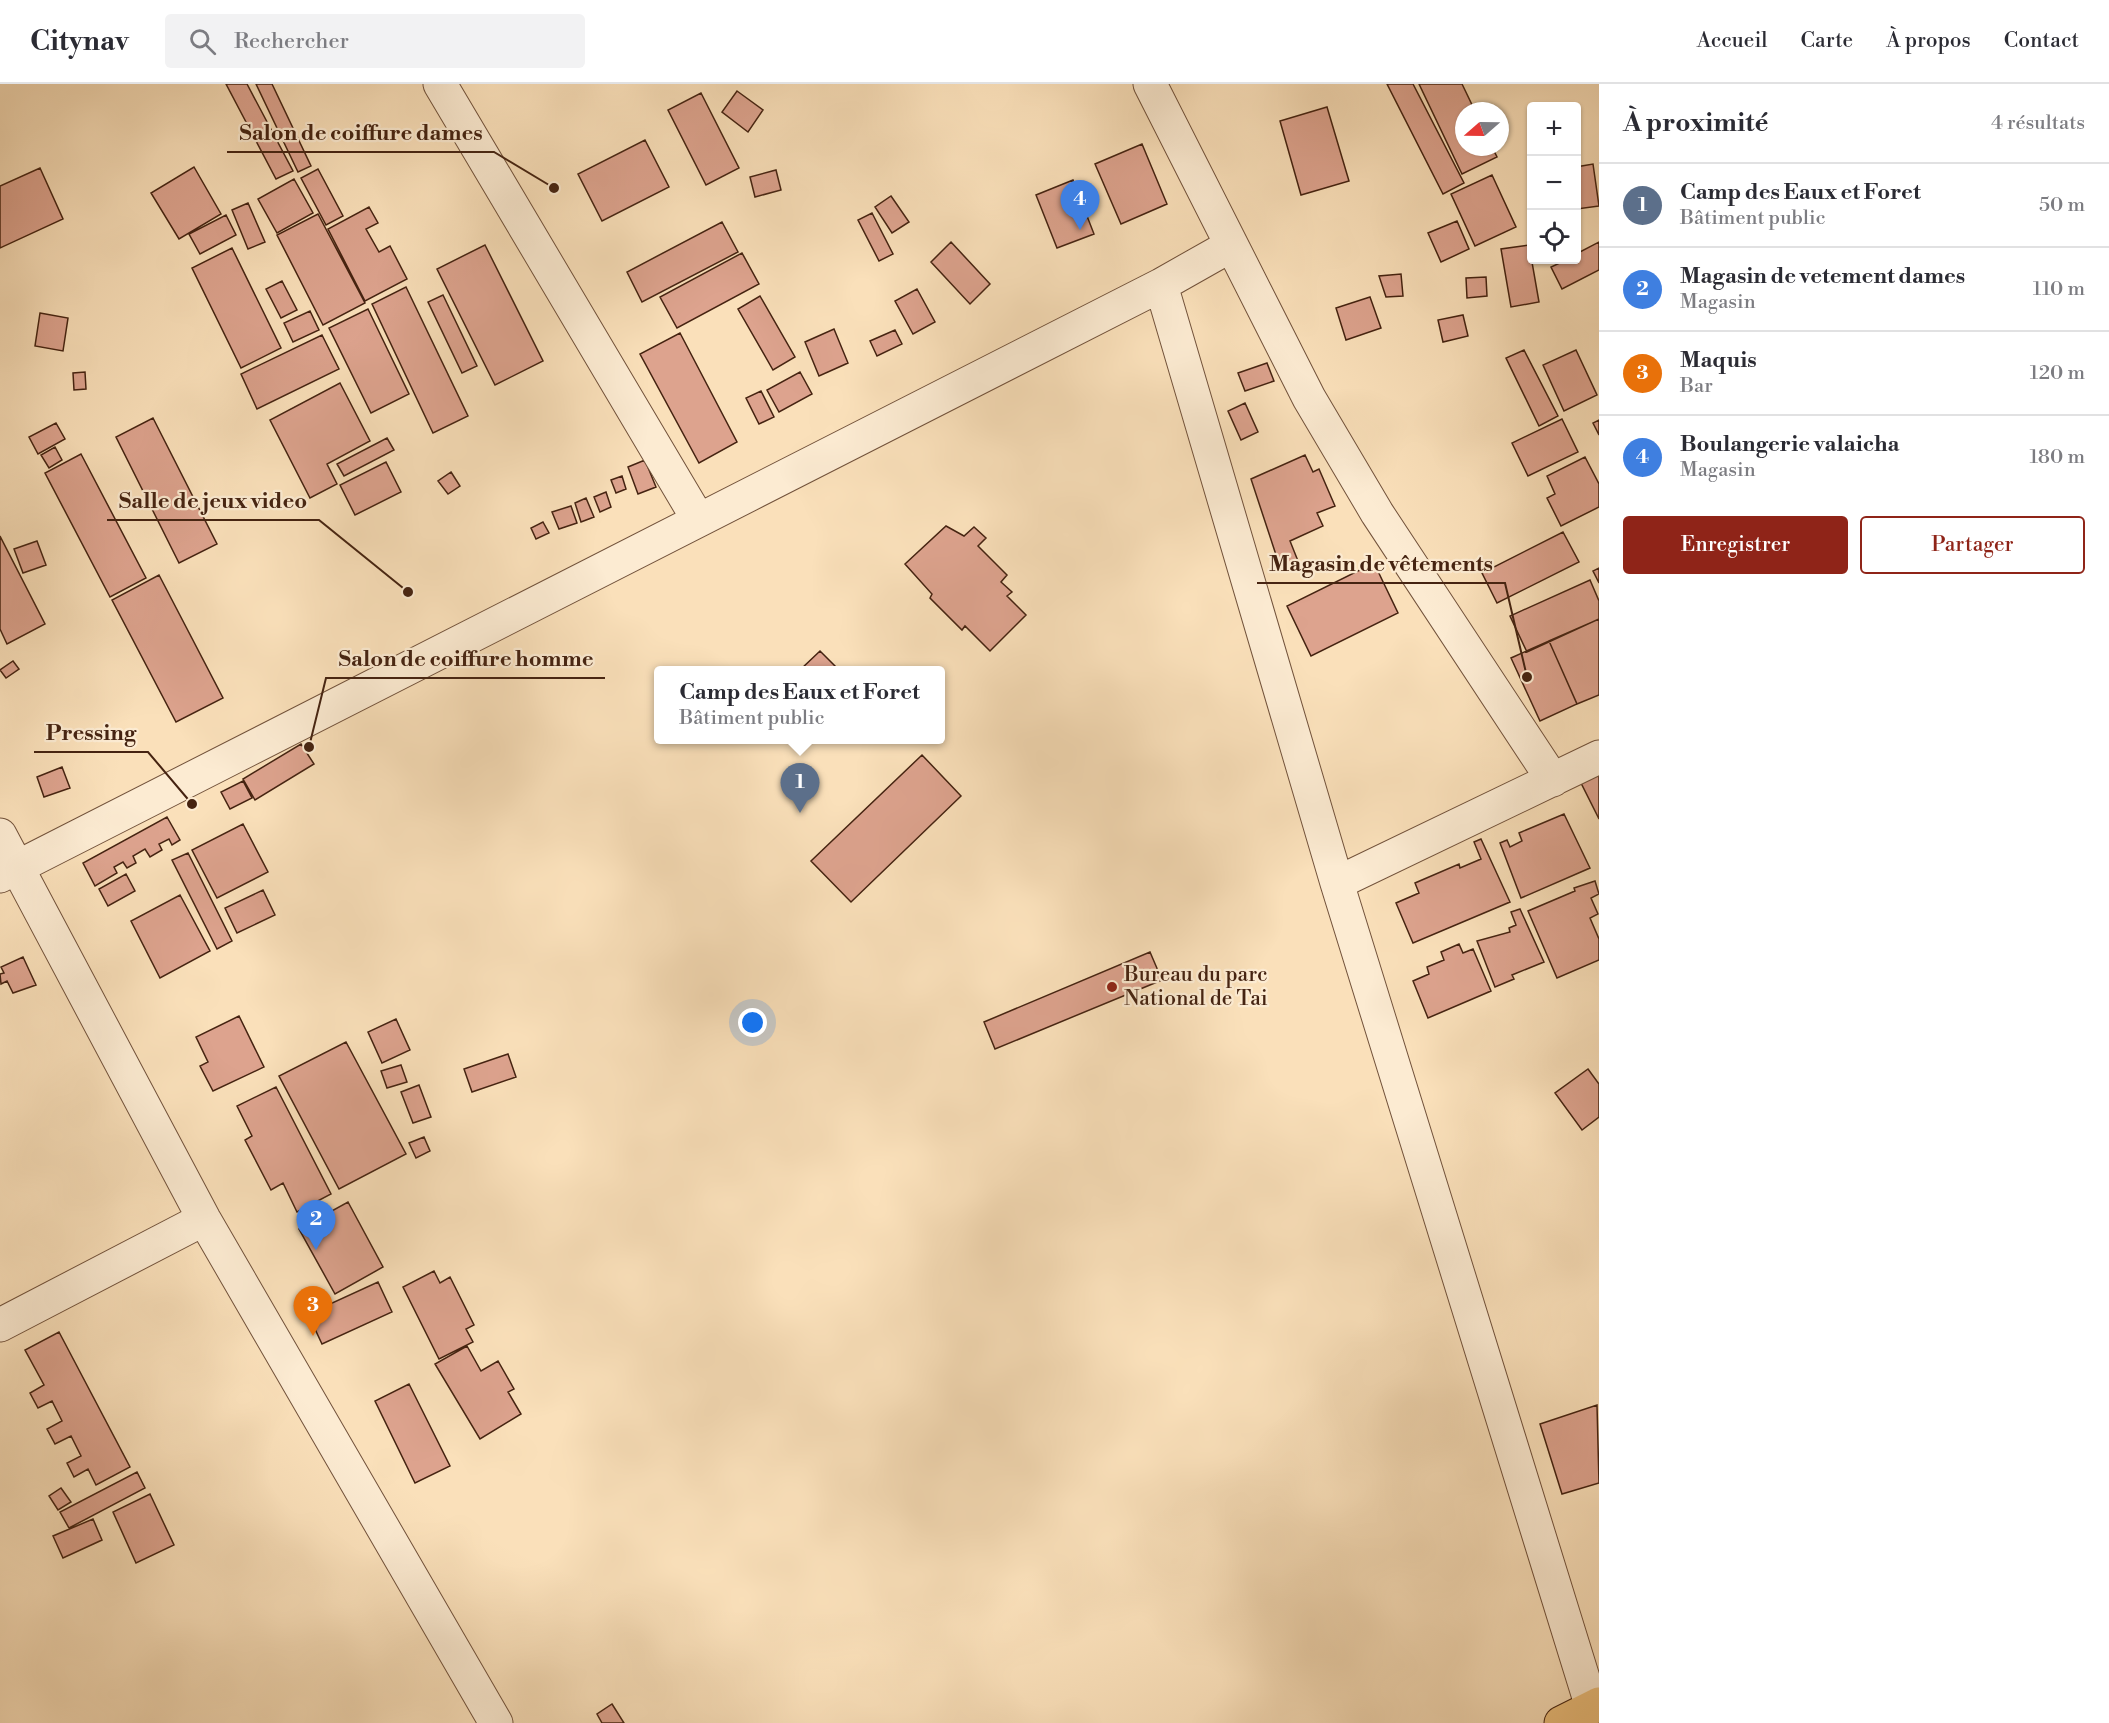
<!DOCTYPE html>
<html lang="fr">
<head>
<meta charset="utf-8">
<style>
  :root { --surface:#fff; --page:#f2f2f3; --text:#2b2b33; --muted:#7c7c81; --line:#e1e1e2; --accent:#8f2418 }
  body { margin:0; font-family:"Libre Bodoni",serif; background:var(--page); color:var(--text) }
  .controls { position:absolute; right:18px; top:18px; display:grid; overflow:hidden; border-radius:6px; box-shadow:0 2px 4px #0004 }
  .controls button { width:54px; height:54px; display:grid; place-items:center; padding:0; border:0; border-bottom:2px solid var(--line); background:var(--surface); color:var(--text); font:30px sans-serif }
  .compass { position:absolute; left:1455px; top:18px; width:54px; height:54px; border-radius:50%; background:var(--surface); box-shadow:0 2px 4px #0004; rotate:250deg }
  .you { position:absolute; left:753px; top:939px; width:21px; height:21px; margin:-15px; border:4px solid #fff; border-radius:50%; background:#1a73e8; box-shadow:0 0 0 9px #1a73e833 }
  .badge { display:grid; place-items:center; width:39px; height:39px; border-radius:50%; background:var(--accent); color:#fff; font-size:20px; font-weight:700 }
  .pin { position:absolute; translate:-50% -50px; filter:drop-shadow(0 2px 3px #0008) }
  .pin::after { content:''; position:absolute; top:32px; width:21px; height:18px; background:inherit; clip-path:polygon(0 0,100% 0,50% 100%) }
  .popup { position:absolute; left:654px; top:582px; width:291px; height:78px; box-sizing:border-box; display:grid; place-content:center; border-radius:6px; background:var(--surface); filter:drop-shadow(0 2px 4px #0005); font-size:20px; white-space:nowrap; color:var(--muted) }
  .popup b { font-size:22px; color:var(--text) }
  .popup::after { content:''; position:absolute; left:50%; top:100%; margin-left:-12px; border:12px solid transparent; border-top-color:var(--surface) }
  .list { margin:0; padding:0; list-style:none }
  h2 { display:flex; justify-content:space-between; align-items:center; height:78px; margin:0; padding:0 24px; font-size:26px }
  h2 small { font-size:20px; font-weight:400; color:var(--muted) }
  .list li { display:grid; grid-template-columns:39px 1fr auto; gap:18px; align-items:center; box-sizing:border-box; height:84px; padding:0 24px; border-top:2px solid var(--line) }
  .list b { display:block; font-size:22px; white-space:nowrap }
  .list p { margin:0; font-size:20px; white-space:nowrap; color:var(--muted) }
  .list em { font-size:20px; font-style:normal; color:var(--muted) }
  .actions { display:flex; gap:12px; padding:18px 24px }
  .actions a { flex:1; padding:14px 0; border:2px solid var(--accent); border-radius:6px; text-align:center; font-size:21px; color:var(--accent) }
  .actions .main { background:var(--accent); color:#fff }
  .icon { flex:none; width:33px; height:33px; fill:none; stroke:currentColor; stroke-width:2; stroke-linecap:round; stroke-linejoin:round }
  .map { position:relative; flex:none; width:1599px; height:1639px; overflow:hidden }
  header { display:flex; align-items:center; gap:36px; box-sizing:border-box; height:84px; padding:0 30px; background:var(--surface); border-bottom:2px solid var(--line) }
  header strong { font-size:28px }
  nav { display:flex; gap:33px; margin-inline-start:auto; font-size:21px }
  .search { width:420px; height:54px; background:var(--page); display:flex; align-items:center; gap:15px; box-sizing:border-box; padding:0 21px; border-radius:6px; color:var(--muted); font-size:22px }
  main { display:flex }
  aside { flex:1; background:var(--surface) }
  .map>svg:first-child { display:block }
  .building { fill:#dda38e; stroke:#452311; stroke-width:1.5 }
  .lines { fill:none; stroke-linecap:round; stroke-linejoin:round }
  .minor-casing { stroke:#72523b; stroke-width:35 }
  .primary-casing { stroke:#452311; stroke-width:35 }
  .minor { stroke:#fcebd2; stroke-width:33 }
  .primary { stroke:#edc07d; stroke-width:33 }
  .poi-dot { fill:#8f2418; stroke:#fcebd2; stroke-width:2 }
  .labels { text-anchor:middle; dominant-baseline:central; stroke-width:4.5; stroke-linejoin:round; paint-order:stroke }
  .poi-label { font-size:21px; fill:#452311; stroke:#fcebd2; text-anchor:start }
  .leader { fill:none; stroke:#452311; stroke-width:2 }
  .callout-dot { fill:#452311; stroke:#fcebd2; stroke-width:2 }
  .callout-label { font-size:22px; text-anchor:middle; font-weight:bold; fill:#452311; stroke:#fcebd2; stroke-width:4.5; stroke-linejoin:round; paint-order:stroke }
</style>
</head>
<body>
<header>
<strong>Citynav</strong>
<div class="search"><svg class="icon" aria-label="search" viewBox="0 0 24 24"><circle cx="10" cy="10" r="6"/><path d="M15 15l6 6"/></svg>Rechercher</div>
<nav><a>Accueil</a><a>Carte</a><a>À propos</a><a>Contact</a></nav>
</header>
<main>
<div class="map">
<svg width="1599" height="1639" viewBox="0 0 1599 1639">
  <rect width="100%" height="100%" fill="#fae0ba"/>
  <filter id="stains"><feTurbulence type="fractalNoise" baseFrequency=".00333" numOctaves="4"/><feColorMatrix values="0 0 0 0 .2 0 0 0 0 .09 0 0 0 0 .02 0 0 0 .5 -.17"/></filter>
  <radialGradient id="worn" r=".72"><stop offset=".6" stop-color="#630" stop-opacity="0"/><stop offset="1" stop-color="#630" stop-opacity=".3"/></radialGradient>
  <path class="building" d="M226,0H247L293,87L276,95Z
    M256,0H272L311,82L298,88Z
    M1387,0H1413L1464,99L1443,110Z
    M1419,0H1462L1475,27H1464V63H1492L1497,73L1462,90Z
    M737,7L763,26L748,48L722,28Z
    M701,9L739,84L706,101L668,26Z
    M1327,23L1349,97L1301,111L1280,37Z
    M645,56L669,103L602,137L578,90Z
    M1142,60L1167,120L1121,140L1095,80Z
    M1593,80L1599,122L1577,125L1576,83Z
    M194,83L221,130L179,155L151,109Z
    M40,84L63,135L0,164V102Z
    M318,85L343,132L326,141L301,94Z
    M776,86L781,106L755,113L750,93Z
    M1492,91L1516,143L1475,162L1451,110Z
    M294,95L313,129L277,149L258,115Z
    M1073,96L1094,150L1057,164L1036,111Z
    M891,112L909,138L892,149L875,123Z
    M248,119L265,158L248,165L232,126Z
    M369,123L378,139L366,145L379,168L390,162L407,195L365,217L328,145Z
    M872,129L893,170L879,177L858,136Z
    M318,130L365,219L323,241L277,151Z
    M226,131L236,151L200,170L189,150Z
    M1457,137L1469,165L1441,178L1428,149Z
    M722,138L738,168L642,218L627,188Z
    M951,158L990,200L970,220L931,178Z
    M1599,158V186L1562,205L1551,183L1566,176H1576V170Z
    M485,161L543,277L495,301L437,185Z
    M1529,161L1539,218L1511,223L1501,165Z
    M232,164L281,264L241,284L192,184Z
    M742,169L759,200L677,244L660,213Z
    M1401,190L1403,212L1386,213L1379,192Z
    M1486,193L1487,212L1467,214L1466,194Z
    M282,197L297,226L281,234L266,205Z
    M406,203L468,332L433,349L372,220Z
    M917,205L935,238L913,250L895,217Z
    M443,211L477,282L462,289L428,218Z
    M760,212L795,273L773,286L738,225Z
    M1370,213L1381,244L1346,256L1336,224Z
    M368,225L409,310L371,329L329,244Z
    M310,227L319,246L293,258L284,239Z
    M40,229L68,234L63,267L35,262Z
    M1463,231L1468,252L1443,258L1438,236Z
    M834,245L848,279L819,292L805,258Z
    M895,246L902,260L877,272L870,257Z
    M680,249L737,358L699,379L640,270Z
    M322,251L339,285L257,325L241,290Z
    M1524,266L1558,332L1539,342L1506,274Z
    M1576,266L1597,311L1564,327L1543,281Z
    M1267,279L1274,297L1245,307L1238,289Z
    M85,288L86,305L74,306L73,289Z
    M800,288L812,310L779,328L767,306Z
    M340,299L370,357L327,380L337,400L310,414L270,336Z
    M761,307L774,333L759,340L746,314Z
    M1245,319L1258,348L1241,356L1228,327Z
    M153,334L217,460L179,479L116,353Z
    M1562,335L1578,368L1528,392L1512,359Z
    M1599,336V351L1593,339Z
    M56,339L65,355L38,370L29,353Z
    M387,354L394,366L344,392L337,380Z
    M55,363L62,376L49,384L41,371Z
    M81,370L146,494L110,513L45,389Z
    M1305,371L1313,388L1319,385L1335,422L1317,429L1323,442L1290,457L1298,477L1280,483L1251,395Z
    M1585,373L1599,400V423L1561,442L1547,414L1555,410L1547,392Z
    M645,376L656,403L638,410L628,383Z
    M386,378L401,408L355,431L340,401Z
    M451,388L460,402L448,410L438,397Z
    M622,392L626,405L616,409L611,396Z
    M606,408L611,423L600,428L594,413Z
    M586,414L594,433L581,438L575,419Z
    M571,422L577,439L559,445L552,428Z
    M543,438L549,449L536,455L531,444Z
    M946,442L964,452L974,443L986,454L978,462L1007,491L1001,498L1012,508L1007,512L1026,531L990,567L965,542L962,546L930,514L932,510L905,480Z
    M1563,448L1579,478L1497,519L1482,489Z
    M0,452L45,540L7,560L0,545Z
    M37,457L46,481L23,489L14,465Z
    M1374,479L1398,529L1311,572L1287,522Z
    M1599,484V499L1593,487Z
    M159,491L223,614L176,638L112,516Z
    M1590,496L1599,517V535L1527,568L1510,532Z
    M1599,535V611L1577,620L1549,557Z
    M1549,557L1577,620L1540,637L1511,574Z
    M820,567L839,586H800Z
    M13,577L19,585L6,594L0,586Z
    M301,660L314,680L255,716L243,695Z
    M922,671L961,712L851,818L811,777Z
    M1599,681V735L1577,691Z
    M62,683L70,704L44,713L37,693Z
    M243,697L252,714L230,725L221,708Z
    M1564,730L1590,784L1521,814L1500,759L1507,756L1510,763L1522,757L1519,749Z
    M167,733L180,756L172,761L169,755L159,760L162,766L150,773L145,765L133,772L136,779L127,784L123,778L114,783L117,789L95,802L83,779Z
    M243,740L268,788L217,814L192,766Z
    M1481,755L1510,818L1413,859L1396,819L1419,809L1415,799L1459,780L1460,784L1481,775L1474,758Z
    M188,769L232,857L217,865L172,776Z
    M126,790L135,807L108,822L99,805Z
    M1595,797L1599,810L1591,814L1598,830L1590,834L1599,855V876L1557,894L1528,827L1575,807L1574,804Z
    M263,806L275,831L237,849L225,824Z
    M180,811L210,867L160,894L131,837Z
    M1520,825L1544,878L1512,891L1514,895L1495,903L1477,857L1510,848L1509,844L1516,841L1511,828Z
    M1459,860L1463,869L1473,865L1491,907L1428,934L1413,897L1429,890L1427,883L1444,876L1441,868Z
    M1150,868L1162,896L995,965L984,938Z
    M23,873L36,901L13,909L7,897L1,900L0,890L4,889L1,883Z
    M239,932L264,983L213,1007L200,982L208,978L196,953Z
    M396,935L410,966L382,979L368,948Z
    M346,958L406,1070L339,1105L279,992Z
    M508,970L516,993L472,1008L464,985Z
    M401,981L407,998L387,1004L381,987Z
    M1588,985L1599,1000V1033L1582,1046L1555,1009Z
    M419,1001L431,1033L413,1039L401,1008Z
    M276,1003L331,1110L297,1128L283,1099L271,1106L245,1056L252,1052L237,1022Z
    M424,1053L430,1067L416,1074L409,1059Z
    M348,1118L383,1183L335,1210L299,1145Z
    M434,1187L440,1199L450,1193L474,1241L466,1245L473,1258L439,1275L403,1203Z
    M378,1198L392,1228L322,1260L308,1230Z
    M59,1248L130,1383L96,1401L88,1385L74,1393L67,1379L81,1372L71,1352L55,1360L47,1345L62,1337L52,1317L38,1324L30,1309L44,1301L25,1266Z
    M467,1262L481,1287L498,1277L514,1305L508,1308L521,1330L480,1355L435,1280Z
    M409,1300L450,1382L415,1399L375,1317Z
    M1597,1321L1599,1399L1562,1410L1540,1340Z
    M137,1388L145,1404L69,1444L60,1428Z
    M61,1404L71,1418L58,1426L49,1412Z
    M150,1410L174,1461L136,1479L113,1428Z
    M93,1435L102,1456L63,1474L53,1452Z
    M612,1620L624,1639H602L597,1630Z"/>
  <g class="lines">
    <g class="minor-casing">
      <path id="minor" d="M440,0L698,435
        M1150,0L1309,314L1377,429L1553,696
        M1161,201L1337,799L1592,1623
        M0,751L204,1135L496,1639
        M0,792L1161,201L1230,162
        M1337,799L1599,673
        M0,1241L204,1135"/>
    </g>
    <g class="primary-casing">
      <path id="primary" d="M1561,1639L1599,1620"/>
    </g>
    <use href="#minor" class="minor"/>
    <use href="#primary" class="primary"/>
  </g>
  <circle class="poi-dot" cx="1112" cy="903" r="6"/>
  <g class="labels">
    <g class="poi-label">
      <text x="1124" y="891">Bureau du parc<tspan x="1124" dy="24">National de Tai</tspan></text>
    </g>
  </g>
  <path class="leader" d="M554 104L494 68H227M408 508L319 436H107M1527 593L1505 499H1257M309 663L326 594H605M192 720L148 668H34"/>
  <g class="callout-dot">
    <circle cx="554" cy="104" r="6"/>
    <circle cx="408" cy="508" r="6"/>
    <circle cx="1527" cy="593" r="6"/>
    <circle cx="309" cy="663" r="6"/>
    <circle cx="192" cy="720" r="6"/>
  </g>
  <g class="callout-label">
    <text x="361" y="56">Salon de coiffure dames</text>
    <text x="213" y="424">Salle de jeux video</text>
    <text x="1381" y="487">Magasin de vêtements</text>
    <text x="466" y="582">Salon de coiffure homme</text>
    <text x="91" y="656">Pressing</text>
  </g>
  <rect width="100%" height="100%" filter="url(#stains)"/>
  <rect width="100%" height="100%" fill="url(#worn)"/>
</svg>
<div class="controls">
<button>+</button>
<button>−</button>
<button><svg class="icon" aria-label="locate" viewBox="0 0 24 24"><circle cx="12" cy="12" r="6"/><path d="M12 2v4M12 18v4M2 12h4M18 12h4"/></svg></button>
</div>
<svg class="compass" viewBox="-18 -18 36 36"><path d="M0-13l5 13h-10z" fill="#e53935"/><path d="M0 13l5-13h-10z" fill="#7c7c81"/></svg>
<div class="you"></div>
<div class="pin badge" style="left:800px;top:729px;background:#5c6f8a">1</div>
<div class="popup"><b>Camp des Eaux et Foret</b>Bâtiment public</div>
<div class="pin badge" style="left:316px;top:1166px;background:#3f7fe0">2</div>
<div class="pin badge" style="left:313px;top:1252px;background:#e8710a">3</div>
<div class="pin badge" style="left:1080px;top:146px;background:#3f7fe0">4</div>
</div>
<aside>
<h2>À proximité<small>4 résultats</small></h2>
<ul class="list">
<li><span class="badge" style="background:#5c6f8a">1</span><div><b>Camp des Eaux et Foret</b><p>Bâtiment public</p></div><em>50 m</em></li>
<li><span class="badge" style="background:#3f7fe0">2</span><div><b>Magasin de vetement dames</b><p>Magasin</p></div><em>110 m</em></li>
<li><span class="badge" style="background:#e8710a">3</span><div><b>Maquis</b><p>Bar</p></div><em>120 m</em></li>
<li><span class="badge" style="background:#3f7fe0">4</span><div><b>Boulangerie valaicha</b><p>Magasin</p></div><em>180 m</em></li>
</ul>
<div class="actions"><a class="main">Enregistrer</a><a>Partager</a></div>
</aside>
</main>
</body>
</html>
